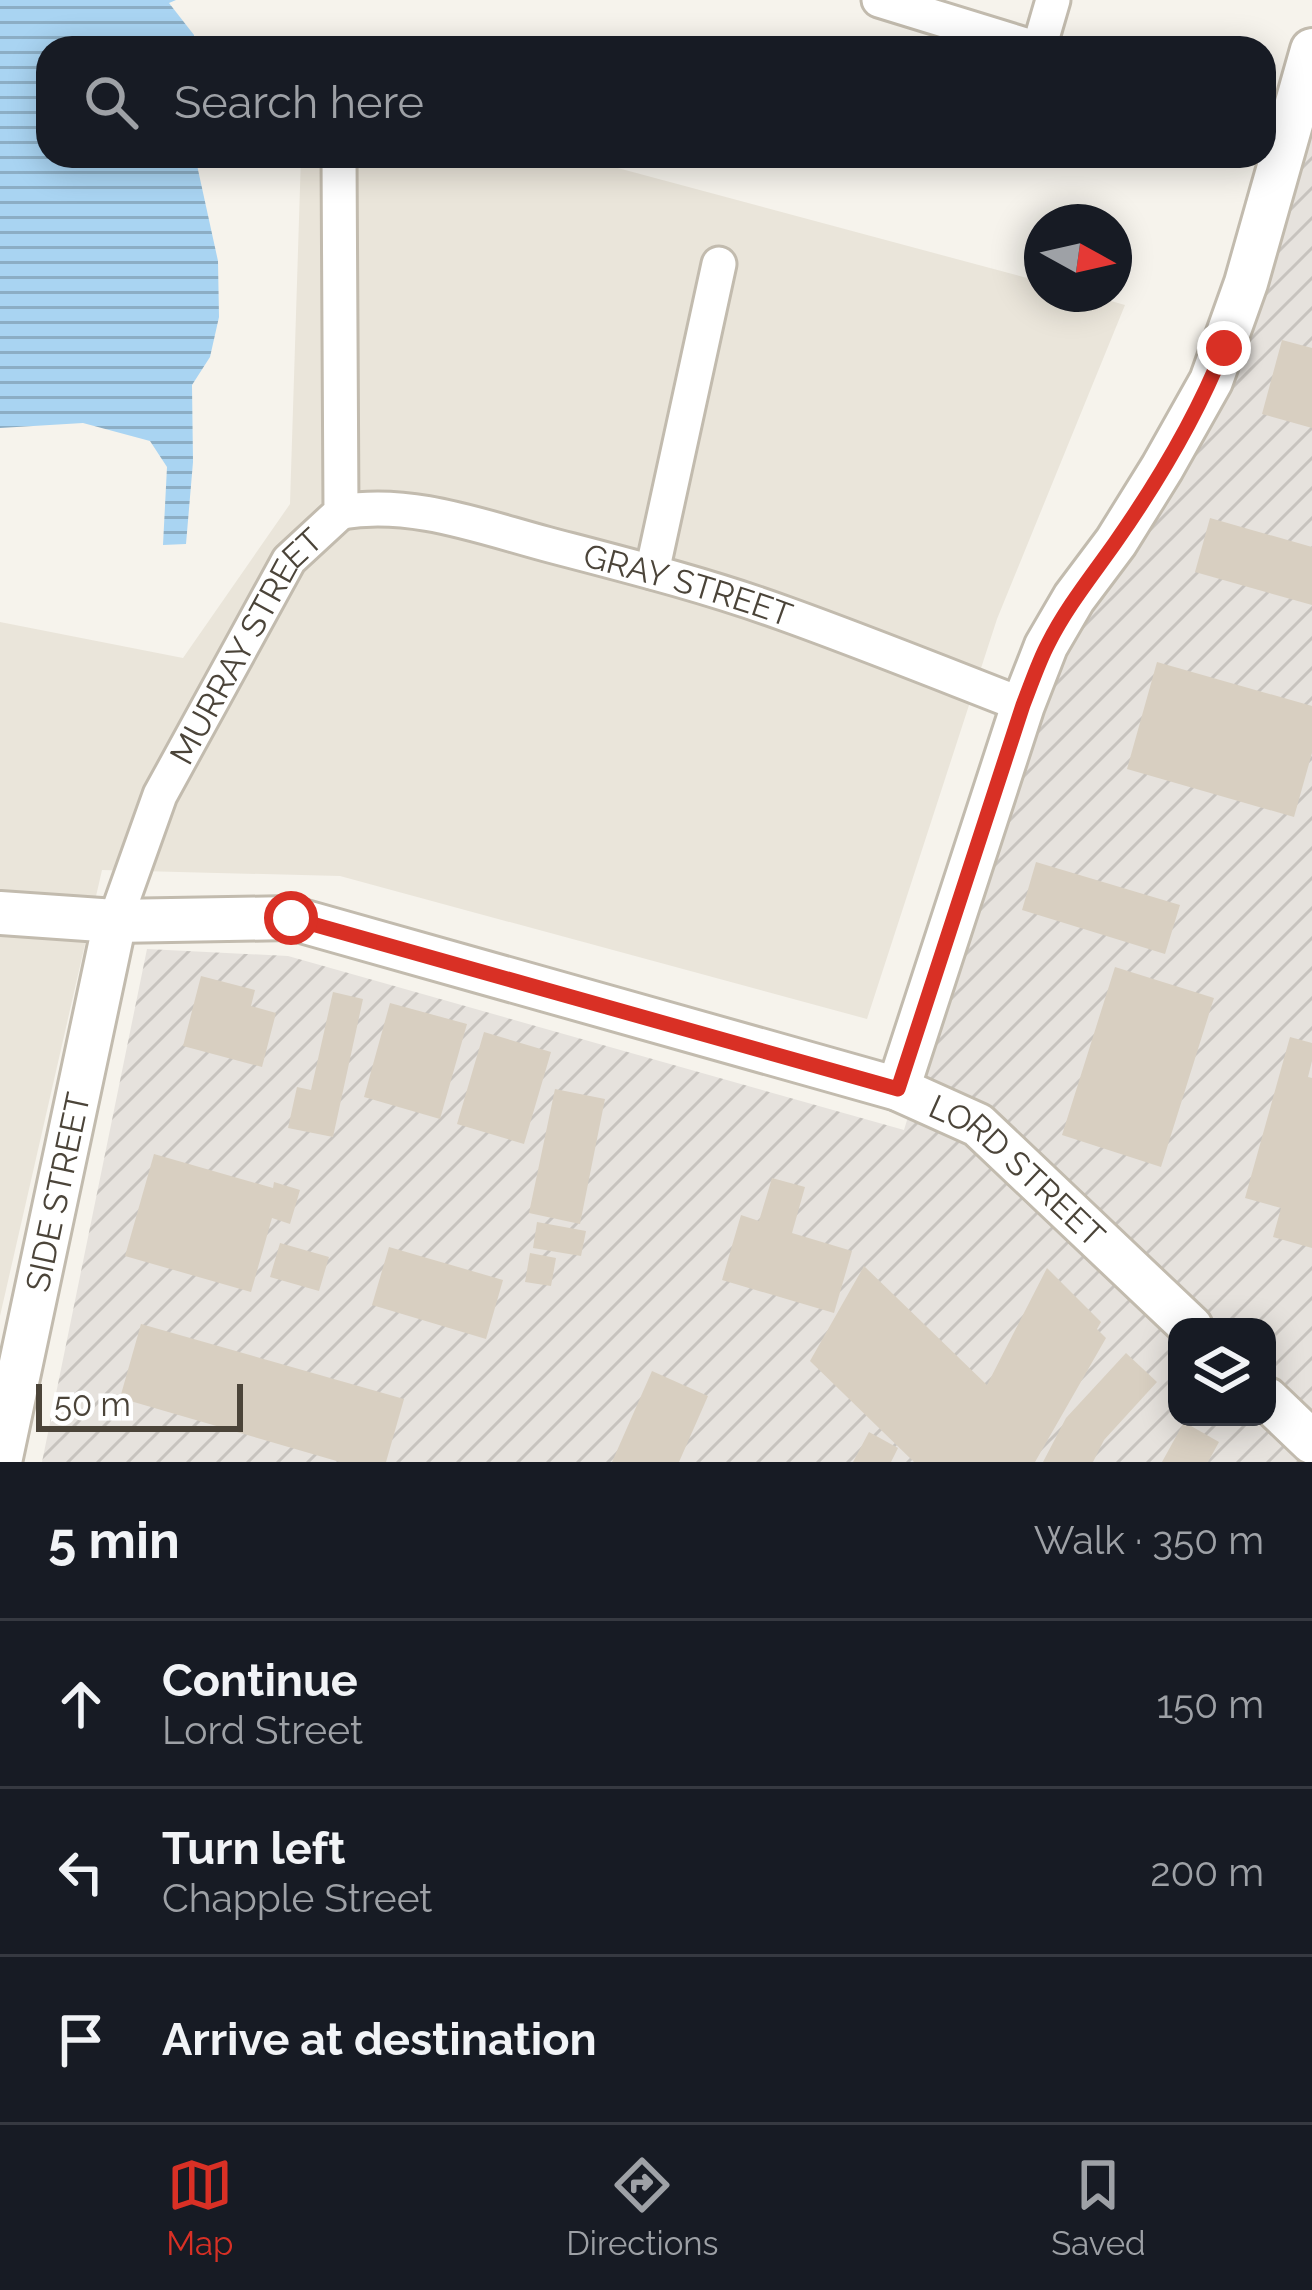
<!DOCTYPE html>
<html lang="en">
<head>
<meta charset="utf-8">
<style>
  :root { --surface:#171b24; --page:#242831; --text:#f1f3f6; --muted:#9ea1a6; --line:#363941; --accent:#d93025 }
  body { margin:0; font-family:Raleway,sans-serif; background:var(--page); color:var(--text) }
  .controls { position:absolute; right:36px; bottom:36px; display:grid; overflow:hidden; border-radius:24px; box-shadow:0 6px 30px #0003 }
  .controls button { width:108px; height:108px; display:grid; place-items:center; padding:0; border:0; border-bottom:3px solid var(--line); background:var(--surface); color:var(--text); font:60px sans-serif }
  .compass { position:absolute; left:1024px; top:204px; width:108px; height:108px; border-radius:50%; background:var(--surface); box-shadow:0 6px 30px #0003; rotate:98deg }
  .scale { position:absolute; left:36px; bottom:30px; width:207px; box-sizing:border-box; padding-left:12px; border:6px solid #4b4439; border-top:0; font-size:33px; line-height:42px; white-space:nowrap; color:#4b4439; -webkit-text-stroke:9px #fff; paint-order:stroke }
  .stop { position:absolute; width:36px; height:36px; margin:-27px; border:9px solid #d93025; border-radius:50%; background:#fff }
  .stop.end { background:#d93025; border-color:#fff; box-shadow:0 3px 12px #0008 }
  .list { margin:0; padding:0; list-style:none }
  h2 { display:flex; justify-content:space-between; align-items:center; height:156px; margin:0; padding:0 48px; font-size:51px }
  h2 small { font-size:39px; font-weight:400; color:var(--muted) }
  .list li { display:grid; grid-template-columns:78px 1fr auto; gap:36px; align-items:center; box-sizing:border-box; height:168px; padding:0 48px; border-top:3px solid var(--line) }
  .list b { display:block; font-size:45px; white-space:nowrap }
  .list p { margin:0; font-size:39px; white-space:nowrap; color:var(--muted) }
  .list em { font-size:39px; font-style:normal; color:var(--muted) }
  .icon { flex:none; width:66px; height:66px; fill:none; stroke:currentColor; stroke-width:2; stroke-linecap:round; stroke-linejoin:round }
  .map { position:relative; flex:none; width:1312px; height:1462px; overflow:hidden }
  .search { position:absolute; background:var(--surface); box-shadow:0 6px 30px #0003; left:36px; right:36px; top:36px; height:132px; display:flex; align-items:center; gap:30px; box-sizing:border-box; padding:0 42px; border-radius:36px; color:var(--muted); font-size:45px }
  .sheet { height:660px; background:var(--surface) }
  nav { display:flex; justify-content:space-around; align-items:center; box-sizing:border-box; height:168px; border-top:3px solid var(--line); background:var(--surface); font-size:33px; color:var(--muted) }
  nav a { display:grid; justify-items:center; gap:6px }
  nav .on { color:var(--accent) }
  .map>svg:first-child { display:block }
  .residential { fill:#eae5da }
  .industrial { fill:url(#industrial-furrows); fill-rule:evenodd }
  .water { fill:url(#water-rules) }
  .building { fill:#d8cfc1 }
  .lines { fill:none; stroke-linecap:round; stroke-linejoin:round }
  .minor-casing { stroke:#c2bbae; stroke-width:39 }
  .tertiary-casing { stroke:#c2bbae; stroke-width:48 }
  .minor { stroke:#fff; stroke-width:33 }
  .tertiary { stroke:#fff; stroke-width:42 }
  .route { stroke:#d93025; stroke-width:15 }
  .labels { text-anchor:middle; dominant-baseline:central; stroke-width:9; stroke-linejoin:round; paint-order:stroke }
  .street-label { font-size:33px; fill:#4b4439; stroke:#fff }
</style>
</head>
<body>
<div class="map">
<svg width="1312" height="1462" viewBox="0 0 1312 1462">
  <defs>
    <pattern id="industrial-furrows" width="10" height="10" patternUnits="userSpaceOnUse" patternTransform="scale(3)"><rect width="10" height="10" fill="#e6e2dd"/><path d="M-1 1l2-2M0 10L10 0M9 11l2-2" fill="none" stroke="#c7c3be"/></pattern>
    <pattern id="water-rules" width="6" height="5" patternUnits="userSpaceOnUse" patternTransform="scale(3)"><rect width="6" height="5" fill="#a9d4f2"/><path d="M0 2.5h6" fill="none" stroke="#8caec5"/></pattern>
  </defs>
  <rect width="100%" height="100%" fill="#f6f3ec"/>
  <path class="residential" d="M301,156H573L1042,282V294H1086L1125,305L997,619L867,1019L340,876L102,870L0,1316V622L183,658L290,504Z"/>
  <path class="industrial" d="M1312,96V1462H42L147,949L288,956L904,1130L1041,679L1241,344ZM1177,1327H1267V1417H1177Z"/>
  <path class="water" d="M0,0H176L169,3L194,35V48H48V156H195L218,261L219,317L210,357L192,385L193,462L186,544L163,545L167,467L150,441L83,423L0,428Z"/>
  <path class="building" d="M1282,340L1312,348V428L1262,414Z
    M1210,518L1312,547V605L1195,572Z
    M1157,662L1312,706V753L1294,817L1127,769Z
    M1036,862L1180,905L1165,954L1022,910Z
    M1115,967L1214,998L1161,1167L1062,1135Z
    M201,976L255,990L251,1006L276,1013L262,1067L183,1046Z
    M333,992L363,999L333,1137L288,1128L297,1087L311,1090Z
    M390,1003L467,1024L440,1119L364,1097Z
    M484,1032L551,1052L524,1144L457,1124Z
    M1290,1037L1312,1043V1061L1308,1077L1312,1078V1248L1273,1237L1281,1208L1245,1198Z
    M555,1089L605,1099L580,1224L529,1213Z
    M154,1154L273,1188L274,1182L300,1190L290,1224L272,1218L251,1292L125,1256Z
    M772,1178L805,1187L792,1233L852,1251L834,1313L722,1280L741,1215L759,1221Z
    M537,1222L586,1231L581,1256L533,1248Z
    M280,1243L329,1257L319,1291L270,1277Z
    M389,1247L503,1280L486,1339L372,1305Z
    M530,1253L556,1258L551,1286L525,1282Z
    M864,1266L987,1385L1047,1268L1101,1322L1097,1329L1106,1338L1035,1462H914L810,1361Z
    M141,1324L404,1399L386,1462H340L120,1398Z
    M1126,1353L1157,1382L1104,1440L1093,1462H1043L1066,1418Z
    M652,1371L708,1396L679,1462H612Z
    M1184,1422L1219,1442L1208,1462H1162Z
    M869,1432L898,1448L891,1462H853Z"/>
  <g class="lines">
    <g class="minor-casing">
      <g id="minor">
        <path d="M879,0L1035,48"/>
        <path d="M1039,48L1053,0"/>
        <path id="s1" d="M341,512C411,500 479,526 546,544C626,565 706,585 783,613C864,642 943,674 1023,705"/>
        <path d="M652,572L719,264"/>
        <path id="s2" d="M115,921L160,795L289,560L341,512L339,156"/>
      </g>
    </g>
    <g class="tertiary-casing">
      <g id="tertiary">
        <path id="s3" d="M0,913L115,921L291,918L898,1089L978,1125L1191,1327"/>
        <path d="M898,1089L1023,705L1046,646L1074,598L1116,542L1162,468L1211,381L1246,283L1312,50"/>
        <path d="M1267,1399L1312,1442"/>
        <path id="s4" d="M0,1462L115,921"/>
      </g>
    </g>
    <use href="#minor" class="minor"/>
    <use href="#tertiary" class="tertiary"/>
  </g>
  <g class="lines">
    <path class="route" d="M291,918L898,1089L1023,705C1031,685 1038,663 1048,644C1066,608 1091,577 1115,543C1157,483 1197,416 1224,348"/>
  </g>
  <g class="labels">
    <g class="street-label">
      <text stroke="none"><textPath href="#s1" startOffset="357">GRAY STREET</textPath></text>
      <text stroke="none"><textPath href="#s2" startOffset="306">MURRAY STREET</textPath></text>
      <text stroke="none"><textPath href="#s3" startOffset="1068">LORD STREET</textPath></text>
      <text stroke="none"><textPath href="#s4" startOffset="276">SIDE STREET</textPath></text>
    </g>
  </g>
</svg>
<div class="controls">
<button><svg class="icon" aria-label="layers" viewBox="0 0 24 24"><path d="M12 4l9 5-9 5-9-5zM3 14l9 5 9-5"/></svg></button>
</div>
<svg class="compass" viewBox="-18 -18 36 36"><path d="M0-13l5 13h-10z" fill="#e53935"/><path d="M0 13l5-13h-10z" fill="#9ea1a6"/></svg>
<div class="scale">50 m</div>
<div class="stop" style="left:291px;top:918px"></div>
<div class="stop end" style="left:1224px;top:348px"></div>
<div class="search"><svg class="icon" aria-label="search" viewBox="0 0 24 24"><circle cx="10" cy="10" r="6"/><path d="M15 15l6 6"/></svg>Search here</div>
</div>
<section class="sheet">
<h2>5 min<small>Walk · 350 m</small></h2>
<ul class="list">
<li><svg class="icon" aria-label="ahead" viewBox="0 0 24 24"><path d="M12 20V5M6 11l6-6 6 6"/></svg><div><b>Continue</b><p>Lord Street</p></div><em>150 m</em></li>
<li><svg class="icon" aria-label="left" viewBox="0 0 24 24"><path d="M17 20v-9H6M10 6l-5 5 5 5"/></svg><div><b>Turn left</b><p>Chapple Street</p></div><em>200 m</em></li>
<li><svg class="icon" aria-label="arrive" viewBox="0 0 24 24"><path d="M6 21V4h12l-3 4 3 4H6"/></svg><div><b>Arrive at destination</b></div></li>
</ul>
</section>
<nav>
<a class="on"><svg class="icon" aria-label="map" viewBox="0 0 24 24"><path d="M3 6l6-2 6 2 6-2v14l-6 2-6-2-6 2zM9 4v14M15 6v14"/></svg>Map</a>
<a><svg class="icon" aria-label="directions" viewBox="0 0 24 24"><path d="M12 3l9 9-9 9-9-9zM9 14v-3h6M13 9l2 2-2 2"/></svg>Directions</a>
<a><svg class="icon" aria-label="saved" viewBox="0 0 24 24"><path d="M7 4h10v16l-5-4-5 4z"/></svg>Saved</a>
</nav>
</body>
</html>
